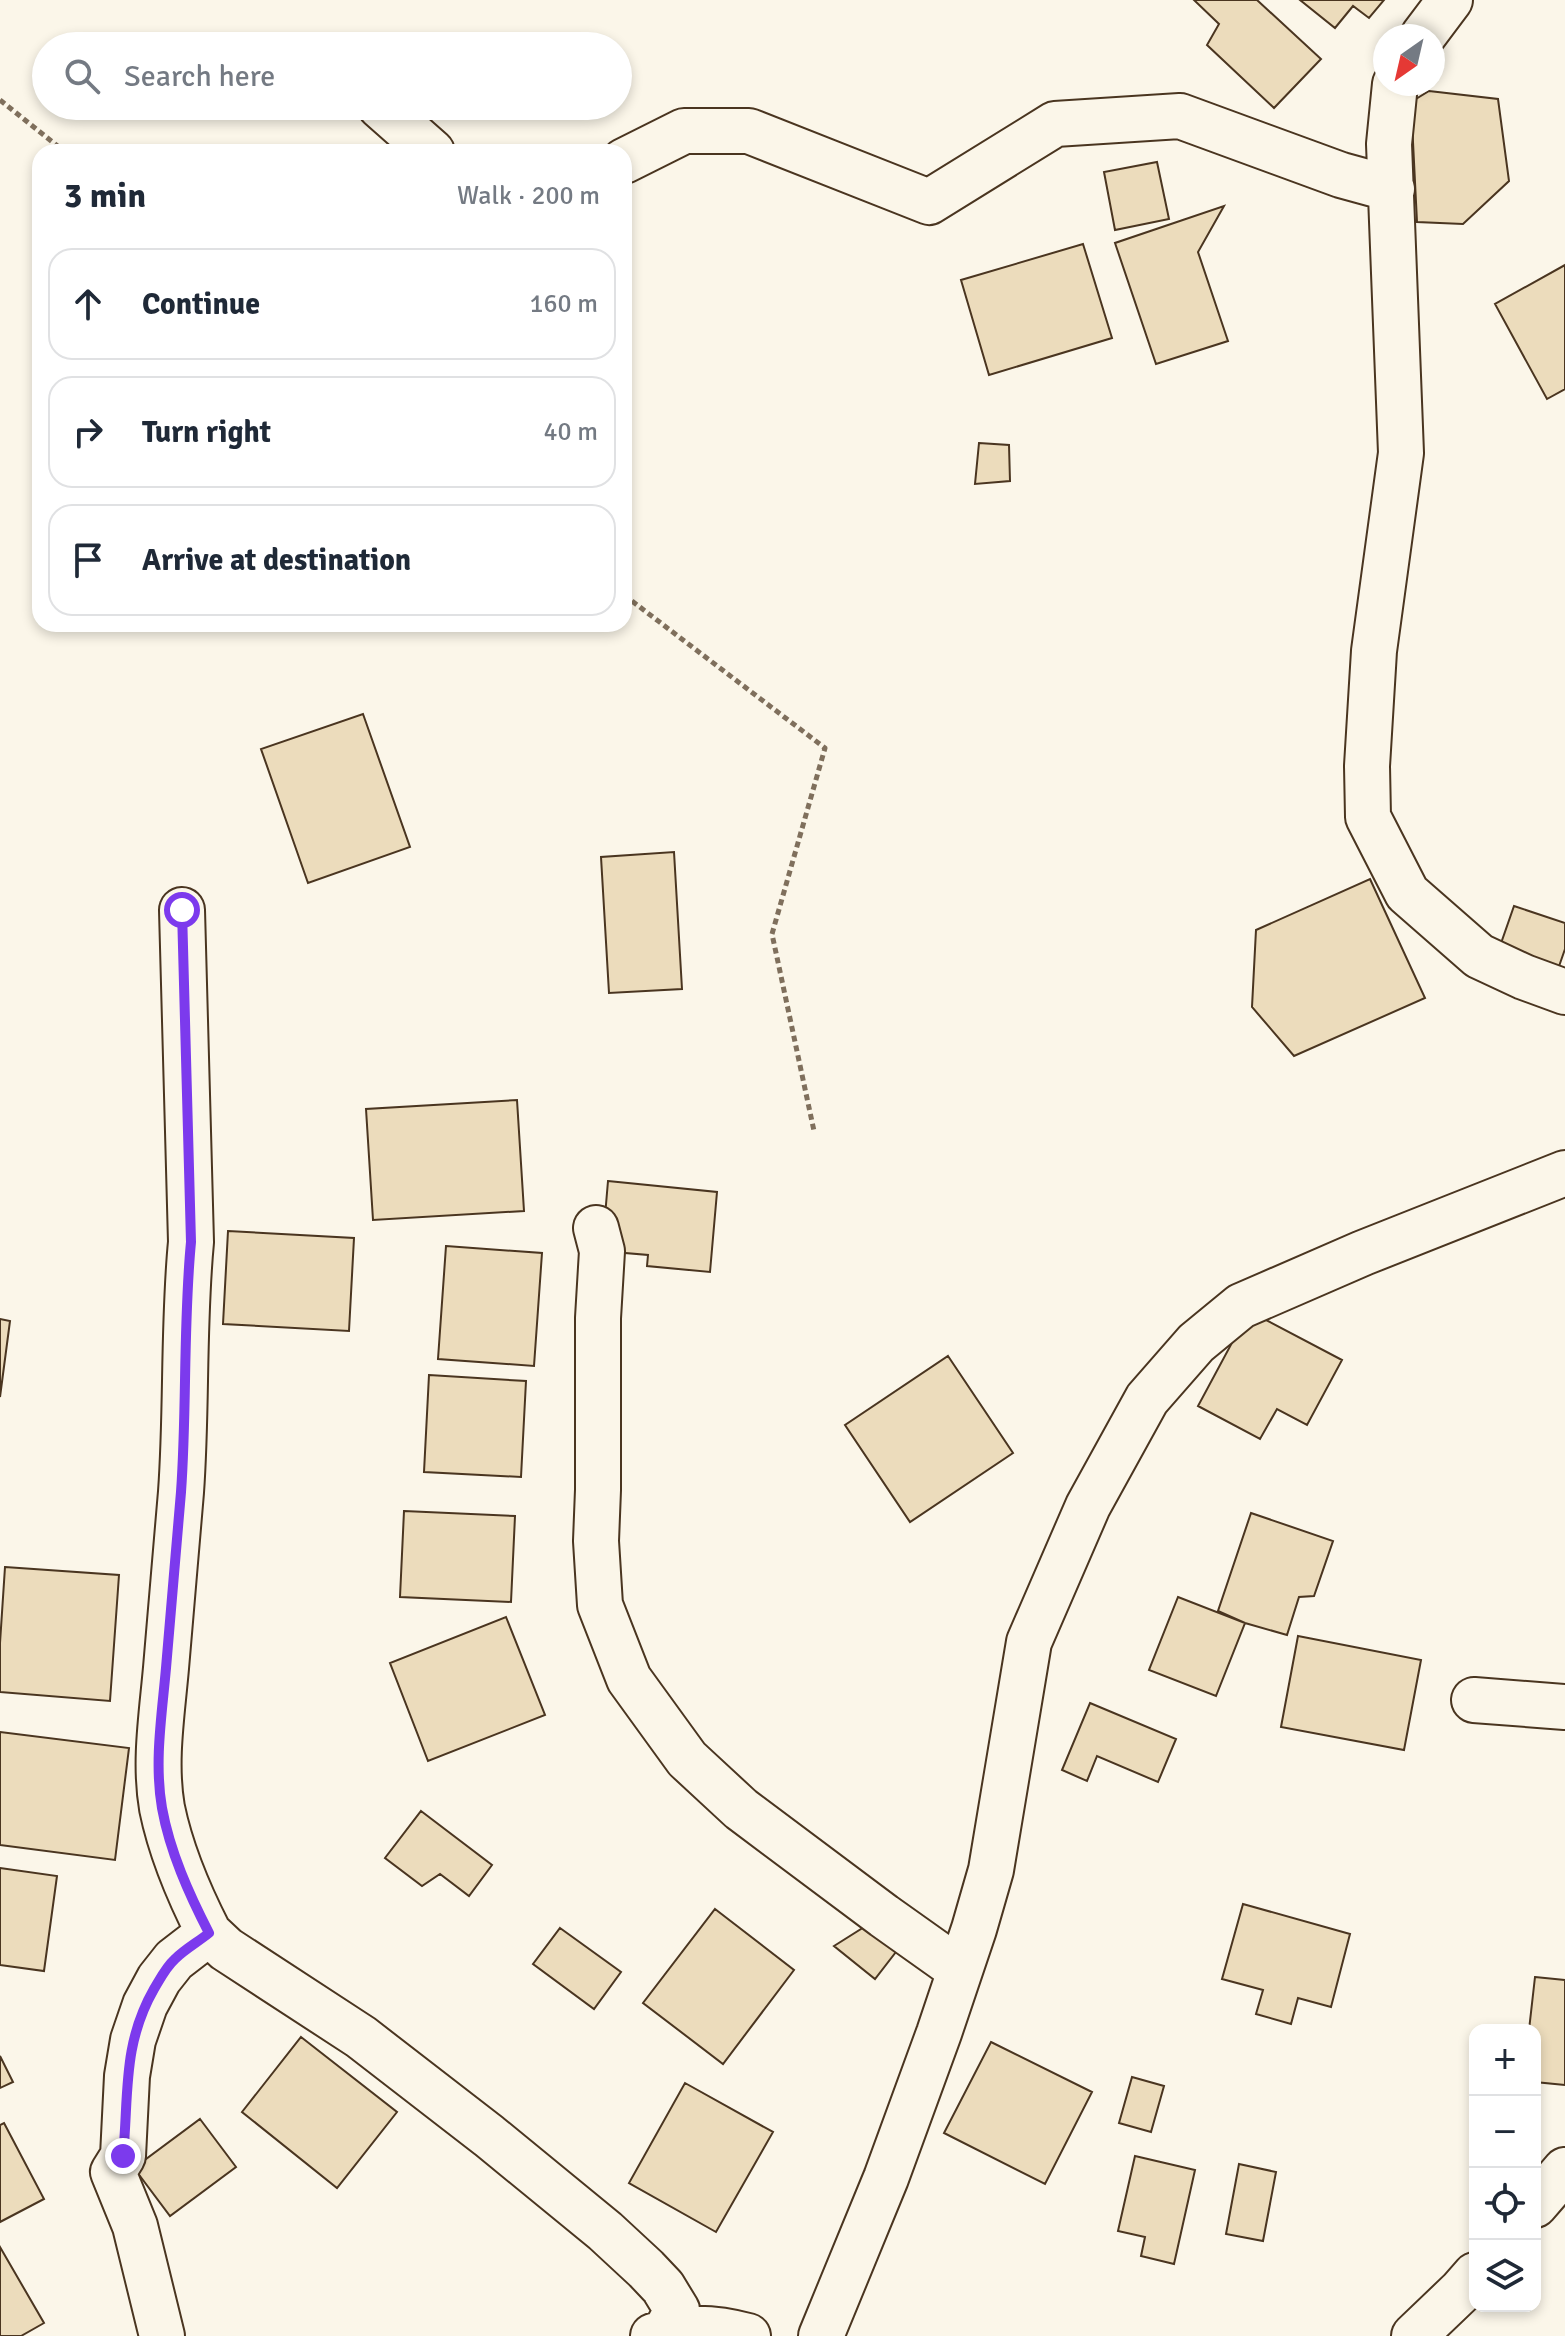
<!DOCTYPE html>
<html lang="en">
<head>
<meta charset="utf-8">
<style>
  :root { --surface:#fff; --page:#f2f2f3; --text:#1f2937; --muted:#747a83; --line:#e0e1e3 }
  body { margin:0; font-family:Signika,sans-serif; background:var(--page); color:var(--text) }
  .controls { position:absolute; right:24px; bottom:24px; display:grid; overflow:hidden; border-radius:16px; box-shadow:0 4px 12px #0003 }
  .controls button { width:72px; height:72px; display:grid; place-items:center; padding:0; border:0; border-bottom:2px solid var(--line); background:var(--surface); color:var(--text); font:40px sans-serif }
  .compass { position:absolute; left:1373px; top:24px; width:72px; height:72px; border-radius:50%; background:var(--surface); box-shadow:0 4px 12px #0003; rotate:214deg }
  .stop { position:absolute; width:24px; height:24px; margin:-18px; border:6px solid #7c3aed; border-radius:50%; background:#fff }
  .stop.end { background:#7c3aed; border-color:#fff; box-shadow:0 2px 8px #0008 }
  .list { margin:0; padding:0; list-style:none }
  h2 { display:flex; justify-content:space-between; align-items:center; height:104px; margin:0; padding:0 32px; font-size:34px }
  h2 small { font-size:26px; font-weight:400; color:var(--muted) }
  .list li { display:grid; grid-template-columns:52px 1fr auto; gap:24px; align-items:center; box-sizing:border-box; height:112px; margin:0 16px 16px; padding:0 16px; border:2px solid var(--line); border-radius:24px }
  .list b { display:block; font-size:30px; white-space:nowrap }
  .list em { font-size:26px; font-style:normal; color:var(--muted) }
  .icon { flex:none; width:44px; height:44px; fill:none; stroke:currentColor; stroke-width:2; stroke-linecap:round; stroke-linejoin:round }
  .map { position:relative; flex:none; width:1565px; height:2336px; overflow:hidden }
  .search { position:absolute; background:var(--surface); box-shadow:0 4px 12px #0003; left:32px; top:32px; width:600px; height:88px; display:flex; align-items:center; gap:20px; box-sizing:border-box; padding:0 28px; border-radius:44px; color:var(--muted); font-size:30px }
  .panel { position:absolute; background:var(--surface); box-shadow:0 4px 12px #0003; left:32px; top:144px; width:600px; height:488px; border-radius:24px }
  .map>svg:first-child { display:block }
  .building { fill:#ecdcbc; stroke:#4a3520; stroke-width:2 }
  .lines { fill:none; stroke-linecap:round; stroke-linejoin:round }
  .minor-casing { stroke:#4a3520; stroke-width:48 }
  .path { stroke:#7f6f5c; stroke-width:5; stroke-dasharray:6 4; stroke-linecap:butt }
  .minor { stroke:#fbf6e9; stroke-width:44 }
  .route { stroke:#7c3aed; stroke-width:10 }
</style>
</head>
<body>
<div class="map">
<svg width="1565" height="2336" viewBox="0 0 1565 2336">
  <rect width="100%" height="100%" fill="#fbf6e9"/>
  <path class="building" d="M1194,0H1257L1321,59L1274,108L1207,45L1219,24Z
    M1300,0H1384L1369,18L1353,6L1335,28Z
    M1429,91L1498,99L1509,181L1463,224L1417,222L1411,102Z
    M1157,162L1169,219L1115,230L1104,172Z
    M1224,206L1198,252L1228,341L1156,364L1115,243Z
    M1083,244L1112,338L989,375L961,280Z
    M1565,265V389L1547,399L1495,304Z
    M979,443L1009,445L1010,481L975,484Z
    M363,714L410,847L308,883L261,749Z
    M674,852L682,989L609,993L601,857Z
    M1370,879L1425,998L1294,1056L1252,1007L1256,930Z
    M1514,906L1565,923V949L1557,972L1498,952Z
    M517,1100L524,1211L373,1220L366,1109Z
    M608,1181L717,1192L710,1272L647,1266L648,1255L602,1251Z
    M228,1231L354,1238L349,1331L223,1324Z
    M446,1246L542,1253L534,1366L438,1359Z
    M1249,1311L1342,1360L1307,1425L1277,1409L1260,1439L1198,1406Z
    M0,1319L10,1321L0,1397Z
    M948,1356L1013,1453L910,1522L845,1425Z
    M429,1375L526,1381L521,1477L424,1472Z
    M404,1511L515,1516L511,1602L400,1597Z
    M1251,1513L1333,1541L1314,1596L1299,1597L1287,1635L1245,1623L1218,1611Z
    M5,1567L119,1575L110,1701L0,1692V1643Z
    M1178,1597L1245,1623L1216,1696L1149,1670Z
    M506,1617L545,1715L428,1761L390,1663Z
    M1298,1636L1421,1660L1404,1750L1281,1727Z
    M1090,1703L1176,1739L1158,1782L1097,1756L1087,1781L1062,1770Z
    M0,1732L129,1748L115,1860L0,1845Z
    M421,1811L492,1865L469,1896L440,1874L422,1886L385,1858Z
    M0,1868L57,1876L44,1971L0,1965Z
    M1243,1904L1350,1934L1331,2007L1298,1998L1291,2024L1256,2014L1263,1990L1222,1979Z
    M715,1909L794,1970L723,2064L643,2003Z
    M869,1924L899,1948L875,1979L834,1946Z
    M560,1928L621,1972L594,2009L533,1964Z
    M1535,1977L1565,1980V2085L1535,2082V2030H1529Z
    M301,2037L397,2112L337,2188L242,2112Z
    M991,2042L1092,2092L1045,2184L944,2133Z
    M0,2056L13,2082L0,2088Z
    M1132,2077L1164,2086L1151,2132L1119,2123Z
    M685,2083L773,2132L716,2232L629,2183Z
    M200,2119L236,2167L170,2216L134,2168Z
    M4,2123L44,2199L0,2222V2125Z
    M1135,2156L1195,2170L1174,2264L1141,2256L1145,2237L1118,2231Z
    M1239,2164L1276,2172L1263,2241L1226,2234Z
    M0,2247L44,2323L21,2336H0Z"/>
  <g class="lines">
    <g class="minor-casing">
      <path id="minor" d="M1423,36L1450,0
        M1395,84L1389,144L1401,453L1374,651L1367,766L1368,817L1407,893L1479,956L1524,977L1565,992
        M380,106L432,152
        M624,161L684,131H749L929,202L1055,124L1180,116L1341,175L1392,189
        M182,910L191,1242C183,1325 187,1409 181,1492C176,1551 171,1609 166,1668C162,1714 154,1762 162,1808C171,1852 189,1894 209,1933
        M596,1228L602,1251L598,1318V1490L596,1541L600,1605L629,1679L687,1759L741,1809L884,1916L960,1970
        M1474,1700L1565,1707
        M1535,2205L1565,2170
        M162,2336L135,2226L113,2172L123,2156L127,2076L133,2040L145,2005L159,1979L174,1960L209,1933L226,1949L361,2037L489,2136L605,2231L646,2269L663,2287L677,2310L665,2332
        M653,2336C685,2325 716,2327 748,2336
        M821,2336L886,2178L939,2033L974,1929L991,1870L1029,1642L1088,1506L1147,1399L1196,1343L1241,1306L1363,1253L1565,1173
        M1414,2336L1461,2291L1475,2275"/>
    </g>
    <path class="path" d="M0,100L65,152
      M624,595L825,748L772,934L814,1131"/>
    <use href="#minor" class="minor"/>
  </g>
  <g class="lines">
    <path class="route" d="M123,2156C129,2095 122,2045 154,1989C160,1979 166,1967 175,1959C185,1949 198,1942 209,1933C189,1894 170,1852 162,1808C154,1762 162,1714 166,1668C171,1609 176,1551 181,1492C187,1409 183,1325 191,1242L182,910"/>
  </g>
</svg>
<div class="controls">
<button>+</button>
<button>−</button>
<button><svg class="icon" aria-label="locate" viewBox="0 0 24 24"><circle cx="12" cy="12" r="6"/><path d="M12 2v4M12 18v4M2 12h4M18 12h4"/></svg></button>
<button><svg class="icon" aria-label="layers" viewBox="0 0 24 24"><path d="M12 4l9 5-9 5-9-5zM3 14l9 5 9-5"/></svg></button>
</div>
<svg class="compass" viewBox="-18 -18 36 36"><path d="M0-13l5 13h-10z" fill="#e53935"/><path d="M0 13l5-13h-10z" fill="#747a83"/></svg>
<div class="stop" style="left:182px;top:910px"></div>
<div class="stop end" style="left:123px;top:2156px"></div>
<div class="search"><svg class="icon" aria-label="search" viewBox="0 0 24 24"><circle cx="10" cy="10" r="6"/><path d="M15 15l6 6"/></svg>Search here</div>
<section class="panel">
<h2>3 min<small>Walk · 200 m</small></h2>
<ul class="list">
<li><svg class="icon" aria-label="ahead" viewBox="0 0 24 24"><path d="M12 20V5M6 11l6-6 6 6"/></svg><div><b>Continue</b></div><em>160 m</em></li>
<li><svg class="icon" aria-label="right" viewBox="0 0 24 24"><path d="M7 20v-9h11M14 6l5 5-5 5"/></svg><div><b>Turn right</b></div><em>40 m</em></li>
<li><svg class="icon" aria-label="arrive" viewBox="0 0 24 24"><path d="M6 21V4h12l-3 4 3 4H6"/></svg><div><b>Arrive at destination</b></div></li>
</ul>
</section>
</div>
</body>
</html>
